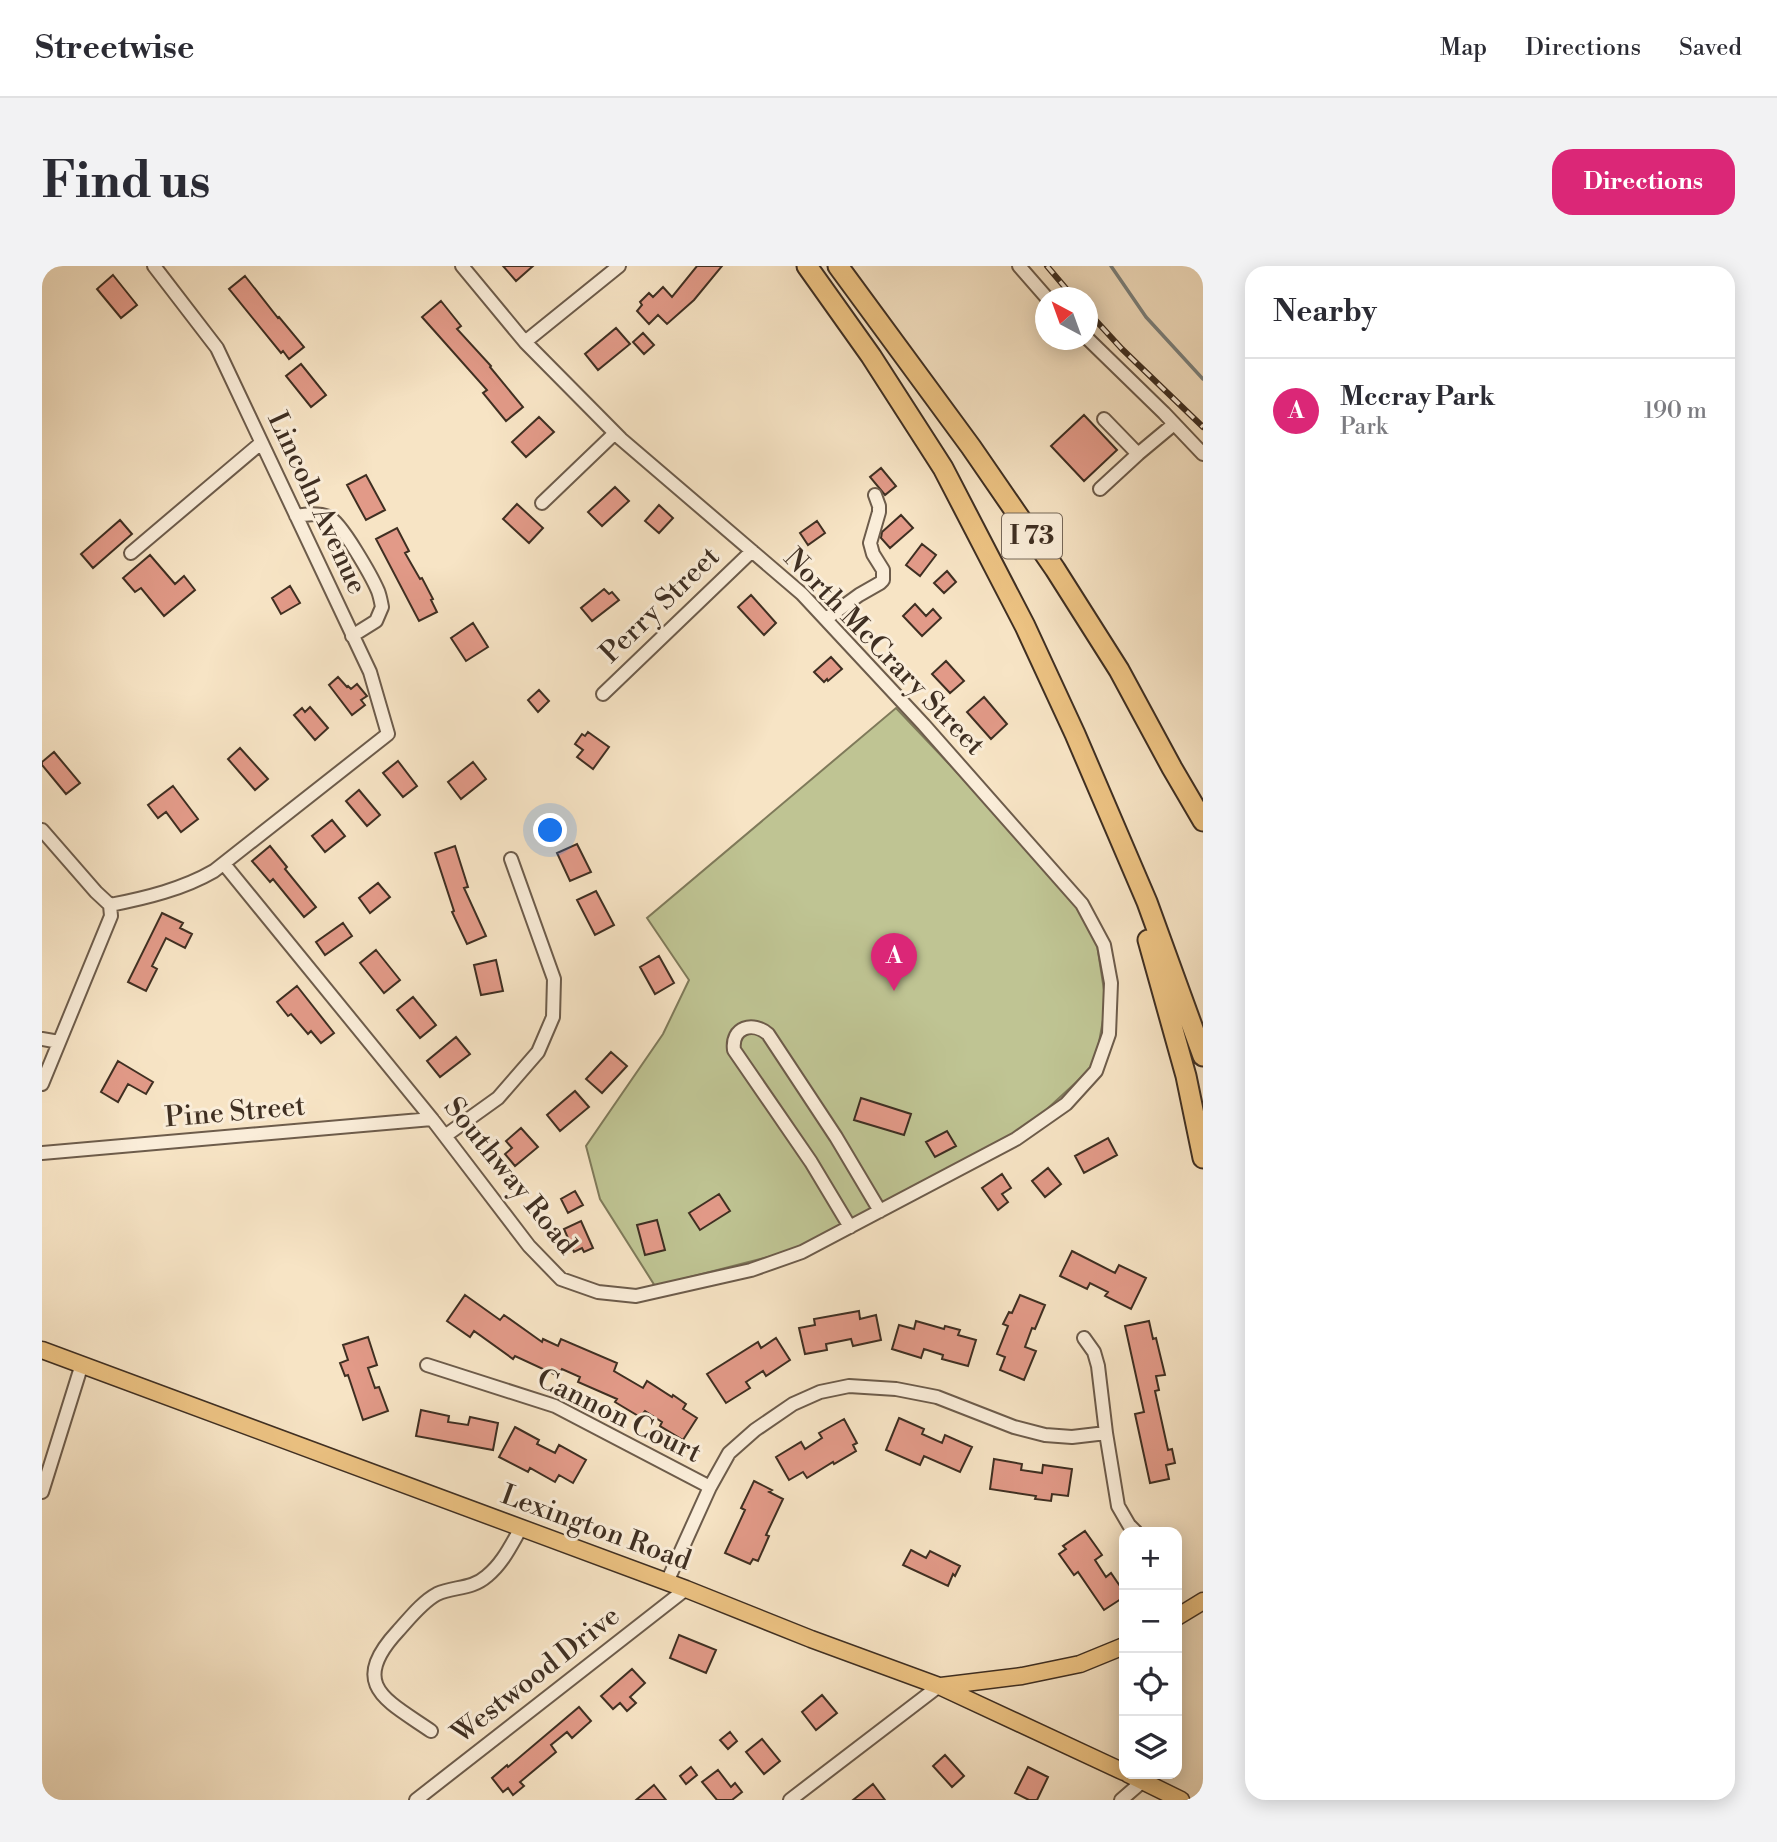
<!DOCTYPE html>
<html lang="en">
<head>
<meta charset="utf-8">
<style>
  :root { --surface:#fff; --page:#f2f2f3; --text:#2b2b33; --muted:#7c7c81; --line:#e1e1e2; --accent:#db2777 }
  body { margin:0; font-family:"Libre Bodoni",serif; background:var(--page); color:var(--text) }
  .controls { position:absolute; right:21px; bottom:21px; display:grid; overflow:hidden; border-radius:14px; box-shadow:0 4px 18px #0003 }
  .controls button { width:63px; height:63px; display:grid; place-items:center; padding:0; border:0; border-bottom:2px solid var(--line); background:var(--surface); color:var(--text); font:35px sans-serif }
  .compass { position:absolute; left:993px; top:21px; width:63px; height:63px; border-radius:50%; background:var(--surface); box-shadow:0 4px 18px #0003; rotate:319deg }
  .you { position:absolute; left:509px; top:565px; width:24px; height:24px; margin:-18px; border:5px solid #fff; border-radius:50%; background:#1a73e8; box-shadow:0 0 0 10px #1a73e833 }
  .badge { display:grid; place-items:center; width:46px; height:46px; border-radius:50%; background:var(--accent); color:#fff; font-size:23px; font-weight:700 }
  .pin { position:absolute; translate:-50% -58px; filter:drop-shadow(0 2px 4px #0008) }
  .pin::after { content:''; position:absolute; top:37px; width:24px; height:21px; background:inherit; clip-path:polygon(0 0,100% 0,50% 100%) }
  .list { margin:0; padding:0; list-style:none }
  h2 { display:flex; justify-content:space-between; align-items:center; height:91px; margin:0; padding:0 28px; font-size:30px }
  h2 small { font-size:23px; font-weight:400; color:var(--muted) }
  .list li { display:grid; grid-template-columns:46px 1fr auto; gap:21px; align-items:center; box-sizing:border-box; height:105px; padding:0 28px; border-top:2px solid var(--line) }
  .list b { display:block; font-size:26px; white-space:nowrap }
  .list p { margin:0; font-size:23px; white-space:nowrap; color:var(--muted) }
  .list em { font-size:23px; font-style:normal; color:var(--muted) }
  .icon { flex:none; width:38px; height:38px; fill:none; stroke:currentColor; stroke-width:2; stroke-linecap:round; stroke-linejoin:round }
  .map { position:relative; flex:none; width:1161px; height:1534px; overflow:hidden; border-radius:21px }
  header { display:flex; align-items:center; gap:42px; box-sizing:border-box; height:98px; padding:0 35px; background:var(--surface); border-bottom:2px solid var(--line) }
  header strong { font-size:33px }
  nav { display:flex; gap:38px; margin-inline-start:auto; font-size:24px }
  .intro { display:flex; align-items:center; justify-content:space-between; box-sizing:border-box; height:168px; padding:0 42px }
  h1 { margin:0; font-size:49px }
  .button { padding:18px 32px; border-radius:21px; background:var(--accent); color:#fff; font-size:24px; font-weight:700 }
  main { display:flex; gap:42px; padding:0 42px }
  aside { flex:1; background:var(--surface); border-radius:21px; box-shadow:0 4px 18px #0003 }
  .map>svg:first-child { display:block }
  .green { fill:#bfc493; stroke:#7f7a5a; stroke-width:2 }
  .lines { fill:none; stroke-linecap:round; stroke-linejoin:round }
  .stream { stroke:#7b8381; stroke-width:3.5 }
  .building { fill:#e29a88; stroke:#3f2f22; stroke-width:2 }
  .minor-casing { stroke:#6d5c4b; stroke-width:16 }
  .major-casing { stroke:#3f2f22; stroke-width:19 }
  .highway-casing { stroke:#3f2f22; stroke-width:23 }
  .minor { stroke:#faedd9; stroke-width:12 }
  .major { stroke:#ecc282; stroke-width:16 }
  .highway { stroke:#ecc282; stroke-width:19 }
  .rail-casing { stroke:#3f2f22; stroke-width:6 }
  .rail { stroke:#faedd9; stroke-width:3.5; stroke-dasharray:10; stroke-linecap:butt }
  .labels { text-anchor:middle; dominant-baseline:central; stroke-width:6; stroke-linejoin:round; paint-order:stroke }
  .shield { fill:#faedd9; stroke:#776859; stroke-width:2 }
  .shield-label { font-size:26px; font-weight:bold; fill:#3f2f22 }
  .street-label { font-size:28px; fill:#3f2f22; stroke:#faedd9 }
</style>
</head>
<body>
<header>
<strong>Streetwise</strong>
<nav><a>Map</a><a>Directions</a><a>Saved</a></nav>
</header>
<div class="intro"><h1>Find us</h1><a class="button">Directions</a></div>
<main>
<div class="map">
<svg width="1161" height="1534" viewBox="0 0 1161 1534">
  <rect width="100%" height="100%" fill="#f7e4c5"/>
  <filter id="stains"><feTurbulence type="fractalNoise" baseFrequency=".00286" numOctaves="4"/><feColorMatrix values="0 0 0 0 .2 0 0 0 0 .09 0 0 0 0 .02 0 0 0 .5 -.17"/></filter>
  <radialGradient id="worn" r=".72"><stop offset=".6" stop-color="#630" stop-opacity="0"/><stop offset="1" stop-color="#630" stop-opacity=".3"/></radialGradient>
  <path class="green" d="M854,442L979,574L1052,659L1064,737L1053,799L980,866L761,982L613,1020L558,933L544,880L621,768L647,714L605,652Z"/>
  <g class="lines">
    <path class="stream" d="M1069,0L1104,51L1161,113"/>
  </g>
  <path class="building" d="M461,0H491L474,15Z
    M655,0H680L652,34L625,58L616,49L607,58L595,45L600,39L598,36L607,27L611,31L621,21L630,31Z
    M71,9L95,39L79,52L55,23Z
    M203,10L236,52L237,51L262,81L247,93L241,85L239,87L187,23Z
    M399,35L419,60L415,63L449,100L448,101L481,141L464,155L441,127L445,124L380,51Z
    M574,62L588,78L556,104L543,88Z
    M601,67L612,79L602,88L591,76Z
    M259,98L284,129L269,141L244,110Z
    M1042,149L1075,184L1042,215L1009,180Z
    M497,151L512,166L484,191L470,176Z
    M839,202L854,220L843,229L828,211Z
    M324,209L343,244L324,254L305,219Z
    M573,221L587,235L560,260L546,246Z
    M475,238L501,262L487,277L461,253Z
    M617,239L631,252L617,267L603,255Z
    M859,249L871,262L848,282L839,272L840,266Z
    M78,254L90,268L51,302L39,288Z
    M775,255L783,267L766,279L758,267Z
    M355,262L367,285L363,287L378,313L380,312L391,333L389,334L395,346L377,355L334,273Z
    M880,278L894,289L878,310L864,299Z
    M108,289L133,318L142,310L153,324L122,350L99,322L93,326L81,312Z
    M905,305L914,316L902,327L892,317Z
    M248,320L258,337L239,348L230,332Z
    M562,323L567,328L570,326L577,334L550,355L539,342Z
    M709,329L734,357L722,369L696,341Z
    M873,338L884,350L891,343L899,352L880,370L861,350Z
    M431,357L446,381L424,395L409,372Z
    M789,391L800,403L786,415L785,413L782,416L772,406Z
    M904,395L922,415L908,427L890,408Z
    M296,411L305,421L306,420L309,423L315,418L325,430L319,434L323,439L310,449L287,419Z
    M497,424L507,435L496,446L486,434Z
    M942,431L965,458L949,473L925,446Z
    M268,441L286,462L273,474L252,449L260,442L263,446Z
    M546,466L567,481L551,503L535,491L541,484L533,478L540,468L543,470Z
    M198,482L226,513L213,524L186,493Z
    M12,486L38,517L24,528L0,499V496Z
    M356,495L375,520L361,531L341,507Z
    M431,496L444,513L419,533L406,516Z
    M131,520L156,553L139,566L124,546L116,552L106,539Z
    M317,524L338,549L325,560L304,535Z
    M290,554L303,570L283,586L270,570Z
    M535,578L549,606L528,615L515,587Z
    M228,580L245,601L243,603L274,641L262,651L231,613L228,616L210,595Z
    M413,580L426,621L422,622L444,670L425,678L410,646L412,645L393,587Z
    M336,617L348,631L328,647L317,632Z
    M554,625L572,659L553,669L535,634Z
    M120,647L141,657L138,662L150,668L143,682L124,672L110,700L115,703L104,725L86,716Z
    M301,657L310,670L283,689L274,676Z
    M334,684L358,714L342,727L318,697Z
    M617,690L632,717L613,728L598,701Z
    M454,694L461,725L439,729L432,699Z
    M255,720L292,767L279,777L269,765L266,768L249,748L246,750L235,736Z
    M371,731L394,759L378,772L355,744Z
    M414,771L428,788L398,811L385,795Z
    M569,786L585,800L560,827L544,813Z
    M76,795L111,816L104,828L86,818L76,836L59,826Z
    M533,825L547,841L518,865L505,849Z
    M819,832L869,848L862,869L812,854Z
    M479,862L496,881L473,900L463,888L470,882L464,875Z
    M905,865L914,880L893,891L884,876Z
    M1066,872L1075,889L1042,907L1033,890Z
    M1006,902L1019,918L1003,931L990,915Z
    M960,908L969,922L960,928L966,936L956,944L940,922Z
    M533,925L541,939L526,947L519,933Z
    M677,928L688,945L658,964L647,947Z
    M615,954L623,984L603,989L595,959Z
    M539,955L551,982L542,986L540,982L532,986L522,963Z
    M1030,985L1073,1007L1077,999L1104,1012L1089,1043L1063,1030L1066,1026L1048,1017L1045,1023L1018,1010Z
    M423,1029L458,1054L462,1049L500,1076L501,1073L516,1080L519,1073L575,1097L572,1105L601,1122L605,1115L630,1131L631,1129L644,1138L641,1143L655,1152L641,1174L618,1160L620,1156L603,1145L598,1151L573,1136L575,1133L536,1116L538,1111L520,1103L516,1110L473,1090L471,1093L432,1065L428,1071L405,1055Z
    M978,1029L1003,1039L993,1063L990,1062L983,1081L994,1085L982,1114L958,1104L963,1091L955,1088L966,1060L961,1058L967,1046L970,1047Z
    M817,1045L818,1053L834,1049L839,1074L811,1080L809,1073L784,1078L785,1084L763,1088L757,1062L773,1059L772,1053Z
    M874,1055L902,1063L903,1060L918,1064L916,1069L934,1074L926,1100L900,1093L901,1089L882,1083L879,1092L850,1083L857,1059L872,1063Z
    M1107,1055L1111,1073L1114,1072L1123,1109L1114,1110L1117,1124L1113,1125L1126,1184L1130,1183L1133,1197L1124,1199L1127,1213L1108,1217L1093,1148L1102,1146L1083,1060Z
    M326,1071L335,1099L326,1102L333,1122L337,1121L346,1145L321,1154L306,1109L303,1110L298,1097L306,1094L301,1079Z
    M734,1072L748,1094L724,1110L721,1105L704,1116L708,1122L684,1137L665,1108L716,1076L719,1082Z
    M379,1144L407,1150L406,1156L426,1159L428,1151L456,1157L451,1184L374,1170Z
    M857,1152L882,1163L880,1168L900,1177L903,1169L930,1181L918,1206L882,1190L878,1199L844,1184Z
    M802,1153L815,1177L811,1179L814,1185L792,1198L791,1196L765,1212L761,1206L747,1214L734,1191L759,1176L763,1183L780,1172L777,1167Z
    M473,1161L497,1174L495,1178L513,1187L517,1179L544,1194L531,1217L517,1209L513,1216L488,1202L486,1206L457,1191Z
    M952,1193L980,1198L979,1204L1000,1207L1001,1199L1030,1203L1026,1230L1010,1228L1009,1235L993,1233L994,1230L948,1223Z
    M712,1215L730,1224L727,1226L741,1233L724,1269L727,1270L716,1295L711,1293L708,1298L683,1287L703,1244L699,1242Z
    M1043,1265L1060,1289L1053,1294L1064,1311L1069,1307L1082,1326V1331L1062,1344L1036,1306L1032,1309L1017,1288L1024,1283L1021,1280Z
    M869,1284L884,1292L888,1285L918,1300L913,1310L911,1308L906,1320L861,1299Z
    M637,1369L674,1384L664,1407L628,1392Z
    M590,1403L603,1417L588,1431L594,1437L585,1445L578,1437L571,1443L559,1430Z
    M780,1429L795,1447L774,1464L760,1446Z
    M537,1441L549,1455L530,1472L525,1466L509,1479L514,1486L478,1516L482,1520L471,1529L466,1522L461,1526L450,1512L465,1499L466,1501Z
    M688,1466L695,1475L686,1483L678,1474Z
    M720,1473L738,1495L722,1508L704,1486Z
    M903,1489L922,1510L910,1521L891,1500Z
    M649,1501L655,1509L644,1518L638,1510Z
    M986,1501L1006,1511L995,1534H987L973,1527Z
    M676,1504L689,1521L693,1517L700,1526L690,1534H675L660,1516Z
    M831,1518L843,1534H811Z
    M612,1519L624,1534H594Z"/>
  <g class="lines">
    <g class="minor-casing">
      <path id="minor" d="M977,0L1005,32
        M1046,73L1122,147L1161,188
        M483,76L577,0
        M1096,188L1132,158
        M1058,223L1096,188L1062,153
        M500,237L573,167
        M254,250C264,248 277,247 287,251C299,256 330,311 336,325C338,330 339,336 340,341L334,355L310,370
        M89,287L219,177
        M784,353L817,329L838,317L841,314V304L831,288L828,277L837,246V240L833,229
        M561,428L710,285
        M0,564L54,626L68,639L69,650L0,818
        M182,598L390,853L487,980L519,1013L556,1026L594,1030L709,1004L760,986L974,873L1024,838L1054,805L1067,768L1069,717L1062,679L1040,638L882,459L760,328L579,173L483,76L420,0
        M68,639C104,632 141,623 172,605L346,468L328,406L175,82L112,0
        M0,773L17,776
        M403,870L456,832L496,786L511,751L512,713L469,593
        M0,887L390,853
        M808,961L769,896L692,784C689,761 711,755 726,768L794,871L838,945
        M1042,1072L1052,1086L1056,1100L1064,1167L1076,1240L1087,1259L1094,1266
        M385,1099L513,1140L668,1221
        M0,1226L40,1098
        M625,1316L668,1221L687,1187L713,1164L751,1138L778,1126L807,1120L854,1123L895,1131L972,1161L1003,1169L1030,1171L1064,1167
        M389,1465C344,1434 306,1419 356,1365C367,1353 380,1336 395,1328C412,1320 429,1324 445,1310C461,1297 469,1279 479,1262
        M374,1534L644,1323
        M748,1534L897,1420
        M1079,1534L1101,1515"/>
    </g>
    <g class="major-casing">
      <path id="major" d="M0,1084L644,1323L769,1373L897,1420L1082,1506
        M1135,1351L1161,1335
        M899,1420L980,1410L1038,1398L1082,1380
        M1086,1508L1139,1534"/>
    </g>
    <g class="highway-casing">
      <path id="highway" d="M765,0L829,90L901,202L983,360L1033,468L1105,636L1161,790
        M796,0L929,181L1013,303L1077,404L1130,502L1161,555
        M1106,674L1144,810L1161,892"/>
    </g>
    <use href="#minor" class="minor"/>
    <use href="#major" class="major"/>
    <use href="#highway" class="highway"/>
    <g class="rail-casing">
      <path id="rail" d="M1005,0L1032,32
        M1046,46L1080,83L1161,161"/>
    </g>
    <use href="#rail" class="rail"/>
  </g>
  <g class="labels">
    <rect class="shield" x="960" y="247.5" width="60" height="45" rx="5"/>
    <g class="shield-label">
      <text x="990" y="270">I 73</text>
    </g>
    <g class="street-label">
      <text transform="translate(275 237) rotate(65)">Lincoln Avenue</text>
      <text transform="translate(618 339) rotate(-44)">Perry Street</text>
      <text transform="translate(842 386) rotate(46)">North McCrary Street</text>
      <text transform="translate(193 846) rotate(-5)">Pine Street</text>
      <text transform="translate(468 910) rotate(51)">Southway Road</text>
      <text transform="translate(577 1150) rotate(26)">Cannon Court</text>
      <text transform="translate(554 1262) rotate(20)">Lexington Road</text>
      <text transform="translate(494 1409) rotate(-38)">Westwood Drive</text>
    </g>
  </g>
  <rect width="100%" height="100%" filter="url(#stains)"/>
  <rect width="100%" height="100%" fill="url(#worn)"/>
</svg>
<div class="controls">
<button>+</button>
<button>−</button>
<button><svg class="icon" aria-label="locate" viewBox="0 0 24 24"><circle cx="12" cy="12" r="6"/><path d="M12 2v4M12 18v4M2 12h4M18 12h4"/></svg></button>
<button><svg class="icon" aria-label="layers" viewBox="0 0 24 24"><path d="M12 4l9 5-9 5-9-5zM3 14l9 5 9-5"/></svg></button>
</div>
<svg class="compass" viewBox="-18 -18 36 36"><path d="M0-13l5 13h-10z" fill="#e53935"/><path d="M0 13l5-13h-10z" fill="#7c7c81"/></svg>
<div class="you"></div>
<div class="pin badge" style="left:852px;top:725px">A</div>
</div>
<aside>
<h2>Nearby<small></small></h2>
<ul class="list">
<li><span class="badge">A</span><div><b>Mccray Park</b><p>Park</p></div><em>190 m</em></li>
</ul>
</aside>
</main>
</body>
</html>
